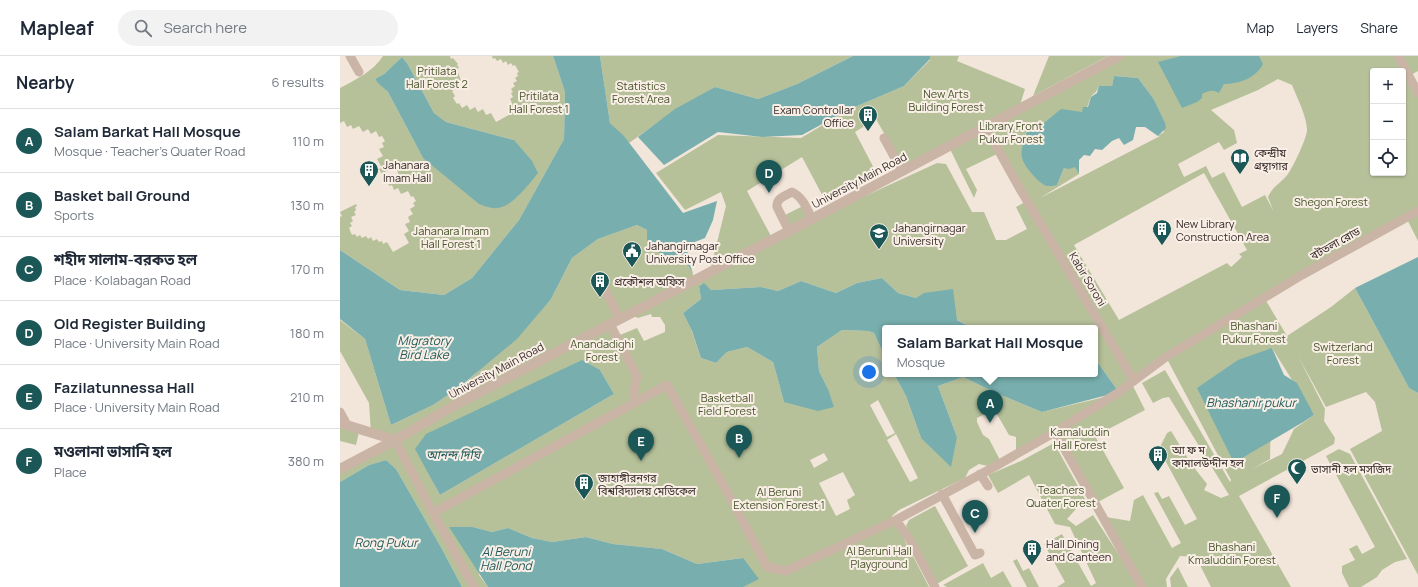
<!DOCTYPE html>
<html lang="en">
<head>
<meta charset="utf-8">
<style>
  :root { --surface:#fff; --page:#f2f2f3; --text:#1f2937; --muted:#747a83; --line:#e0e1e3; --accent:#1c5757 }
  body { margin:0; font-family:Manrope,"Noto Sans Bengali",sans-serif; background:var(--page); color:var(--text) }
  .controls { position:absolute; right:12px; top:12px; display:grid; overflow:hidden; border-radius:4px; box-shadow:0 1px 3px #0004 }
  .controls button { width:36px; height:36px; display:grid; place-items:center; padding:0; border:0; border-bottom:1px solid var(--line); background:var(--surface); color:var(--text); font:20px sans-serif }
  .you { position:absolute; left:529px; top:316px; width:14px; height:14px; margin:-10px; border:3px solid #fff; border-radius:50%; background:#1a73e8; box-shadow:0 0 0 6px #1a73e833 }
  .badge { display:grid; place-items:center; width:26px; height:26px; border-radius:50%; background:var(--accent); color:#fff; font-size:13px; font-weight:700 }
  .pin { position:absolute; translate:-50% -33px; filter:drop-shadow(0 1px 2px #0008) }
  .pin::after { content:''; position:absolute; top:21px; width:14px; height:12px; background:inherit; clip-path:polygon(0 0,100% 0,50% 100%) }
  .popup { position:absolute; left:542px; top:269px; width:216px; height:52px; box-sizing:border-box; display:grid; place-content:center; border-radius:4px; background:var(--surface); filter:drop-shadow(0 1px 3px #0005); font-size:13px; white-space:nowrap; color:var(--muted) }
  .popup b { font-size:15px; color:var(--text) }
  .popup::after { content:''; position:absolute; left:50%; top:100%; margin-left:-8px; border:8px solid transparent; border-top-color:var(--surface) }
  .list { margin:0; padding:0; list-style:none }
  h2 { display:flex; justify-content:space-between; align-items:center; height:52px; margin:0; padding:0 16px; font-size:17px }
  h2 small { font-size:13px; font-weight:400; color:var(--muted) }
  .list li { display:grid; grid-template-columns:26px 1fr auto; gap:12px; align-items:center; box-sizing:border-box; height:64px; padding:0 16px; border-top:1px solid var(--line) }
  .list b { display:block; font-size:15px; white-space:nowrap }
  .list p { margin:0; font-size:13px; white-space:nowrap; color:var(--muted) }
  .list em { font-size:13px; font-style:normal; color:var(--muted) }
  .icon { flex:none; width:22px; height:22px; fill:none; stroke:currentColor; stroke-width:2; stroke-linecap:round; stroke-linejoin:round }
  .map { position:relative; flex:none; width:1078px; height:531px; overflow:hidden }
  header { display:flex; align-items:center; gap:24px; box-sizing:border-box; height:56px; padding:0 20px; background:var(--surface); border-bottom:1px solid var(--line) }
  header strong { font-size:19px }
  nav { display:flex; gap:22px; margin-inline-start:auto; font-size:14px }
  .search { width:280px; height:36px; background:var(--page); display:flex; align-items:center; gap:10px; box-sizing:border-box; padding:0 14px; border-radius:22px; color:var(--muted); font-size:15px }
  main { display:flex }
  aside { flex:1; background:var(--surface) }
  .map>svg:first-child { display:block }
  .green { fill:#b6c19a; fill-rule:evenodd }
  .water { fill:#78afae }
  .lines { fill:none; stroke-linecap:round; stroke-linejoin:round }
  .minor { stroke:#cab4a5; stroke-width:9 }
  .tertiary { stroke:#cab4a5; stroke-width:10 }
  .labels { text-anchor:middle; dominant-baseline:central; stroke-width:4; stroke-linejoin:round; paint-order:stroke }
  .park-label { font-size:11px; fill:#47542a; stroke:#f9efe6 }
  .poi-label { font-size:11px; fill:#362a27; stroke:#f9efe6; text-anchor:start }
  .street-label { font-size:11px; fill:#362a27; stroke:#f9efe6 }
  .water-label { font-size:12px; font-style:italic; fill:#1c5757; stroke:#f9efe6 }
</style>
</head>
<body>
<header>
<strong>Mapleaf</strong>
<div class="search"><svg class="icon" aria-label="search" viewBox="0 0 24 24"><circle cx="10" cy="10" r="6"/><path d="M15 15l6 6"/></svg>Search here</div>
<nav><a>Map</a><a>Layers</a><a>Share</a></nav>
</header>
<main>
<aside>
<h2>Nearby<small>6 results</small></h2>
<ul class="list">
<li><span class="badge">A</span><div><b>Salam Barkat Hall Mosque</b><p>Mosque · Teacher's Quater Road</p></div><em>110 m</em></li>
<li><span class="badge">B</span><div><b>Basket ball Ground</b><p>Sports</p></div><em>130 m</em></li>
<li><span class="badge">C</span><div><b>শহীদ সালাম-বরকত হল</b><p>Place · Kolabagan Road</p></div><em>170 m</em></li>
<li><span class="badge">D</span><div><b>Old Register Building</b><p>Place · University Main Road</p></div><em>180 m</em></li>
<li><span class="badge">E</span><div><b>Fazilatunnessa Hall</b><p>Place · University Main Road</p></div><em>210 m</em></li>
<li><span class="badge">F</span><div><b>মওলানা ভাসানি হল</b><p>Place</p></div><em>380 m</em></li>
</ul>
</aside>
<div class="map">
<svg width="1078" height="531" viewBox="0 0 1078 531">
  <rect width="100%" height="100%" fill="#f2e5da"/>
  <path class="green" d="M43,0H110L111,3L113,2L118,8L117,9L119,12L117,13L121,25L115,27L117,32L112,35L115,40L113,42L117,48L119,47L122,52L127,49L130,54L135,51L138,56L143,53L146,59L151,57L156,66L172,57L168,49L172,47L170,43L173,41L171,37L173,36L171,33L175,30L173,27L177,25L175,22L178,20L177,17L179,16L175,9L173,10L171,7L168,9L166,5L163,7L161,3L157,5L155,2L153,3L152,0H213L225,36L224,83L179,164L132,222L104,239L60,234L0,194V161L2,160L0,156L16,148L17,150L15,151L16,154L14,156L16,159L11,161L13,165L10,167L12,170L9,172L12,179L15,178L17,181L20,179L22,182L26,180L28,183L31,181L33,185L37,183L39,186L42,185L43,188L47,186L53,196L69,187L64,178L69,175L65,168L70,166L68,161L73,158L70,153L75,150L73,147L76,145L73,140L71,141L68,135L61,138L58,132L54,134L52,129L49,130L48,127L53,124L54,125L57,124L58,127L62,125L54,108L49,110L50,113L42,118L39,113L42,112L37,103L43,100L39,93L44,91L42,87L45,85L42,80L39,81L36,75L31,78L28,73L23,76L19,70L13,73L11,69L7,71L4,65L0,67V32C15,24 34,15 43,0ZM62,1L67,7L94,57L106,66L174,84L83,102L48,36L35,23L44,18Z
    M260,0H513L457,28L418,43L375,31L324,62L289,87L270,67Z
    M590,0H619L617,5L685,33L680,49L563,111L536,63L515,76L538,120L509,134L487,148L462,101L407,135L431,180L371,211L386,150L381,136L345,154L316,117L378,79L461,82L508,54L564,30L590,4Z
    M709,0H768L693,40Z
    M779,0H1078V15L1069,20L1078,37V185L1066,161L925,243L947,280L991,251L1015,232L1069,332L1078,337V519L1010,393L1042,375L1035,346L1026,336L986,351L958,300L985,353L984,365L995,382L994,388L899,440L951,531H871L856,501L840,500L826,523L827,531H805L766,461L790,465L794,444L803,439L832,492L841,487L814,437L818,436L822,443L829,440L845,469L857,463L819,393L827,377L831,375L852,409L867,428L864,434L881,442L889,439L829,341L823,342L813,347L802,327L825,314L890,426L891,424L826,301L779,336L755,303V272H633L576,242L558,237L542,222L517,227L496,237L461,225L438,235L421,231L371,234L362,228L359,230L361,243L343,257L351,273L361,302L376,307L387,296L407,291L433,306L444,346L488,333L479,315L477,291L502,274L528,275L534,277L545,301V318H554L566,340L581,382L617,381L598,330L623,321L656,337L702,356L777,338L676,395V381L669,379L654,353L637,362V366L643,379L649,383L660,404L648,410L639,408L629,414L625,422L559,454L552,460L589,531H398L403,502L357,508L322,493L273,488L246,481L212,486L192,482L168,472L152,476L133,471L139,519L148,531H122L102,493L56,413L46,404L29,409L0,426V414L55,384L31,377L29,347L0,295V264L25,283L51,369L93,349L117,333L133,320L211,243L232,202L258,183L297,169L307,174L345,204L353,218V221L270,268L297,320L294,347L327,326L297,341L298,316L280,279L297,272L304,285L325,276V269L320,261H312L311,258L298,262L293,260L449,175L597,107L606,108L632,156H644L656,184H666L687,173L676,151L685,146L660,96L652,68ZM1033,15H1063V117H1033ZM774,20L798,22L813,42L824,76L818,80H820L700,142L739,118L735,110L724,112L717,129L682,88L687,74L742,56C750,50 747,48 751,41C754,36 756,38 759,30H772ZM938,23L952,29C957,42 966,58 967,73C968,80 953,111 948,118C941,127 932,131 928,141L933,154L925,139L902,151L884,116L872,122L866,110L844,121L838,108L879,86L884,94L897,87L894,74L871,54L918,34ZM864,117L907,194L899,198L902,201L891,211L887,207L779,264L734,189ZM932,292L974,359L954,373L942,398L912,413L930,403ZM260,314L274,338L100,439L93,426ZM538,344L555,377L547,381L530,349ZM556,378L578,422L570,426L547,384ZM484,397L488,404L474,412L470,404ZM503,416L515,439L507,444L510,453L496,460L479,427Z
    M645,75L657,98L626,113L637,134L634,142L610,93Z
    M463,150L469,163L451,171L445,159Z
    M793,330L805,354L755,380L784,432L758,446L718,376Z
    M0,370L19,376L16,389L0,385Z
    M714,387L745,443L727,463L736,470L753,459L800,531H717L725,526L704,488L722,478L751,530L756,527L730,471L715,468L689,419L658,437L648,419L681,405Z
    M999,393L1010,398L1067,503L1055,506L1042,514L1037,521L1021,531H1009L1002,517V510L1015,504L1009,493L1017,489L1022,498L1035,491L986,400Z
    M595,450L628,510L595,529L566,470L569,464Z
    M677,503L683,515L689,512L699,531H687L673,505Z
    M643,507L651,522L663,515L672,531H607L603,529Z
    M838,511L848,531H831L830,522Z"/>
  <path class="water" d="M213,0H260L270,67L284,80L343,157L377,145L373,164L365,182L352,187L347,198L353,218L345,204L336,208L324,201L307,186V174L297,169L258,183L232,202L211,243L177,283L117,333L93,349L51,369L25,283L0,263V194L60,234L104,239L132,222L179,164L224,83L225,36Z
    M513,0H590V3L564,30L508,54L462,79L422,81L378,76L324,109L298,81L335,53L375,31L418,43L457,28Z
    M841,0H919L923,8C916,22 899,28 884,28L879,37C872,33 868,35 862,38V42L857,46L842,52L818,6Z
    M62,1L67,7L94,57L106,66L174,84L192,105L198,117C189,128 173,150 158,152C151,153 145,150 139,148L83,102L48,36L38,27L35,23L44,18Z
    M774,20L798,22L813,42L825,67L826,72L818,80L805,71H796L793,84L784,89L779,82L772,85L762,94L755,93L750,100L744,99L739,104V118L735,111L729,113L724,112L717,129C714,130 710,130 707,130C699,128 684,110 682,102C680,92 685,84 687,74L699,71L721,53L742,56L743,51H748L751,41L757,37L759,30H772Z
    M1078,201V337L1069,332L1015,232Z
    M542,222L558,237L576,242L584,237L613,233L617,264L633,272H545V301L534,277L528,275L502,274L477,291L479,315L488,333L494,351L478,355L444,346L433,306L407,291L387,296L376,307L361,302L352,275L343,257L361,243L359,230L364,227L371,234L421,231L438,235L461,225L496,237L517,227Z
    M932,292L944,319L957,327L974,359C948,376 921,390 894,407L857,332L898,304Z
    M755,303L779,336L702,356L656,337L623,321L598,330L617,381L611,411L581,382L566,340L554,318H755Z
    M242,304L260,314L274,338L100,439L75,393L86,378Z
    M46,404L56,413L102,493L122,531H0V426L29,409Z
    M109,471H133L152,476L168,472L192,482L212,486L246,481L273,488L322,493L357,508L403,502L419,523L403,531H148Z"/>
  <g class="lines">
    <path class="minor" d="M10,0L19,16
      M1058,0L1078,37
      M645,70L680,133L794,325
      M544,82L562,115
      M449,175L437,151C436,142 445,140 452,136C463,141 467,153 472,163
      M261,226L280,263
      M270,268L297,320L294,335V347
      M0,356L7,369
      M715,376L802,531
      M55,384L93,457L134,531
      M640,418L648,430
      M602,438L635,499L640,497
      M93,457L327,329L384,430L427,511L446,515L556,464L654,411L715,376L779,336L826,301L962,219L1078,155
      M556,464L570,484L595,531"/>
    <path class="tertiary" d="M0,367L55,384
      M0,413L55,384L117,348L449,175L779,0"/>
  </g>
  <defs>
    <g id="building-pin" transform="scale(1)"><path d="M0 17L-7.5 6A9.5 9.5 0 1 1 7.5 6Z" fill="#1c5757" stroke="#f9efe6"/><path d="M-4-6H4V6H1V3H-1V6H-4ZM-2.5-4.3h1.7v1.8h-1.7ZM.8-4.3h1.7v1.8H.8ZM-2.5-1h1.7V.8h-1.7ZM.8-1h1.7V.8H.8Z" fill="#fff"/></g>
    <g id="library-pin" transform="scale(1)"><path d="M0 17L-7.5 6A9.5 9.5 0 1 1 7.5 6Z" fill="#1c5757" stroke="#f9efe6"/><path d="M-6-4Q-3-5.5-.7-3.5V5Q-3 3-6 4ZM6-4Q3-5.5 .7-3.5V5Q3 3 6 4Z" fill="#fff"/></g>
    <g id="university-pin" transform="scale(1)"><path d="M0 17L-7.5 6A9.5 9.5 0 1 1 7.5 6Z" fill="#1c5757" stroke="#f9efe6"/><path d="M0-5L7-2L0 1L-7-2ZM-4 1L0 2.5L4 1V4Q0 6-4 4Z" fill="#fff"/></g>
    <g id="civic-pin" transform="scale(1)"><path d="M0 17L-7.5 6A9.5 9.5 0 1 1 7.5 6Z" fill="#1c5757" stroke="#f9efe6"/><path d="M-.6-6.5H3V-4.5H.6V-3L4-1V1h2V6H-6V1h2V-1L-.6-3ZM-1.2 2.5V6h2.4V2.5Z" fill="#fff"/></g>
    <g id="mosque-pin" transform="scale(1)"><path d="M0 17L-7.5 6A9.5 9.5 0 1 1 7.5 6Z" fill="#1c5757" stroke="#f9efe6"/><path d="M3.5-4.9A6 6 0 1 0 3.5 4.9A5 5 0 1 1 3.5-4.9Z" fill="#fff"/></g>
  </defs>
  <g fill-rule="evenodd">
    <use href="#building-pin" x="528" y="59"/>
    <use href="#library-pin" x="900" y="102"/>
    <use href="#building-pin" x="29" y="114"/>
    <use href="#building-pin" x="822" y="173"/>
    <use href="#university-pin" x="539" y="177"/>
    <use href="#civic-pin" x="292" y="195"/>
    <use href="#building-pin" x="260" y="225"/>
    <use href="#building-pin" x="818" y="399"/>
    <use href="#mosque-pin" x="957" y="412"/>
    <use href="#building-pin" x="244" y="427"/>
    <use href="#building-pin" x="692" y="493"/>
  </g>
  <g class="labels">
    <g class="park-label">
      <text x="97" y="14">Pritilata<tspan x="97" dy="13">Hall Forest 2</tspan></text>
      <text x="301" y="29">Statistics<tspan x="301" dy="13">Forest Area</tspan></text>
      <text x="606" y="37">New Arts<tspan x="606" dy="13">Building Forest</tspan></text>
      <text x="199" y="39">Pritilata<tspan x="199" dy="13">Hall Forest 1</tspan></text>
      <text x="671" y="69">Library Front<tspan x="671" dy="13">Pukur Forest</tspan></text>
      <text x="991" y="145">Shegon Forest</text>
      <text x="111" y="174">Jahanara Imam<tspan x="111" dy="13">Hall Forest 1</tspan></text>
      <text x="914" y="269">Bhashani<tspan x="914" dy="13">Pukur Forest</tspan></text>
      <text x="262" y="287">Anandadighi<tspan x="262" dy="13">Forest</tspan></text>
      <text x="1003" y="290">Switzerland<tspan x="1003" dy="13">Forest</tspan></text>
      <text x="387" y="341">Basketball<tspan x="387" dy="13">Field Forest</tspan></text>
      <text x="740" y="375">Kamaluddin<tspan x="740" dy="13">Hall Forest</tspan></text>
      <text x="721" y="433">Teachers<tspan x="721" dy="13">Quater Forest</tspan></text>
      <text x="439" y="435">Al Beruni<tspan x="439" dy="13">Extension Forest 1</tspan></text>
      <text x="892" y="490">Bhashani<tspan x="892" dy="13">Kmaluddin Forest</tspan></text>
      <text x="539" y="494">Al Beruni Hall<tspan x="539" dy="13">Playground</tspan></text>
    </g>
    <g class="poi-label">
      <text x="514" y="53" text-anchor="end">Exam Controllar<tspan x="514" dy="13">Office</tspan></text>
      <text x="914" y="96">কেন্দ্রীয়<tspan x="914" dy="13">গ্রন্থাগার</tspan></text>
      <text x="43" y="108">Jahanara<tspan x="43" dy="13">Imam Hall</tspan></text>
      <text x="836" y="167">New Library<tspan x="836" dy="13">Construction Area</tspan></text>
      <text x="553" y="171">Jahangirnagar<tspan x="553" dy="13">University</tspan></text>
      <text x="306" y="189">Jahangirnagar<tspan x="306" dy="13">University Post Office</tspan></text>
      <text x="274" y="225">প্রকৌশল অফিস</text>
      <text x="832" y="393">আ ফ ম<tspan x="832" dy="13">কামালউদ্দীন হল</tspan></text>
      <text x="971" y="412">ভাসানী হল মসজিদ</text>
      <text x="258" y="421">জাহাঙ্গীরনগর<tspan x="258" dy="13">বিশ্ববিদ্যালয় মেডিকেল</tspan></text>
      <text x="706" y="487">Hall Dining<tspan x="706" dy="13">and Canteen</tspan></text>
    </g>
    <g class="street-label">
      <text transform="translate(519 124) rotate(-28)">University Main Road</text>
      <text transform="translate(995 187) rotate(-29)">বটতলা রোড</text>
      <text transform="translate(748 223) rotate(59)">Kabir Soroni</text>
      <text transform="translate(156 314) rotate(-28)">University Main Road</text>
    </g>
    <g class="water-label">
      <text x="84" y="284">Migratory<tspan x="84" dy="14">Bird Lake</tspan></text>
      <text x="911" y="346">Bhashanir pukur</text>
      <text x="113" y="398">আনন্দ দিঘি</text>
      <text x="46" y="486">Rong Pukur</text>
      <text x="166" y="495">Al Beruni<tspan x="166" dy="14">Hall Pond</tspan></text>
    </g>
  </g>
</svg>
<div class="controls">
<button>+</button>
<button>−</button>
<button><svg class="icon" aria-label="locate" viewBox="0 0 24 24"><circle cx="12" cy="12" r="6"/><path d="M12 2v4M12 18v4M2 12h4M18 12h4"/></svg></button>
</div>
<div class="you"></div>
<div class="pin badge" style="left:650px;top:367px">A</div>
<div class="popup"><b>Salam Barkat Hall Mosque</b>Mosque</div>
<div class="pin badge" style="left:399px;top:402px">B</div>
<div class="pin badge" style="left:635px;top:477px">C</div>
<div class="pin badge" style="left:429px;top:137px">D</div>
<div class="pin badge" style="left:301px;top:405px">E</div>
<div class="pin badge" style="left:937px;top:462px">F</div>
</div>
</main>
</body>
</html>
